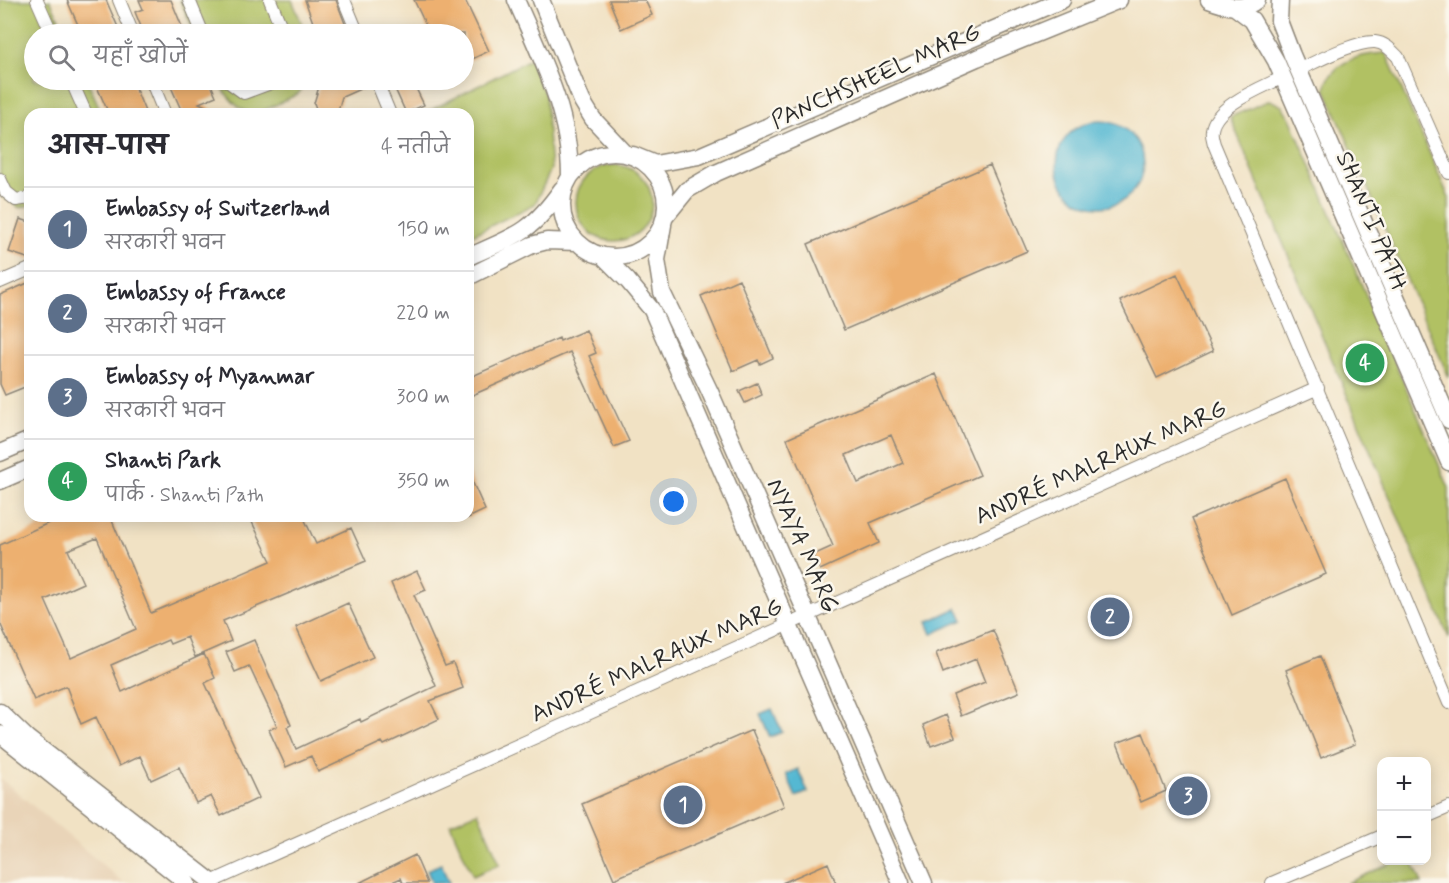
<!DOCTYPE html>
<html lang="hi">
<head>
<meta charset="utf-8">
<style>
  :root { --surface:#fff; --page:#f7f7f7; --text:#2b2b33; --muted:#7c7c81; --line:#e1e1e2; --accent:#0f766e }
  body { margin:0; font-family:Mynerve,"Playpen Sans Deva",sans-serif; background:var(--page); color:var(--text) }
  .controls { position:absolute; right:18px; bottom:18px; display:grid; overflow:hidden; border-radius:12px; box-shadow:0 3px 15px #0003 }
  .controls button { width:54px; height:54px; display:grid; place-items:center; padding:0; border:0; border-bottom:2px solid var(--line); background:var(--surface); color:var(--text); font:30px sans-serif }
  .you { position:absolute; left:674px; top:502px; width:21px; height:21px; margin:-15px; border:4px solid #fff; border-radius:50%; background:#1a73e8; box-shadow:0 0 0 9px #1a73e833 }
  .badge { display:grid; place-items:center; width:39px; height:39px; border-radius:50%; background:var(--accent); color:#fff; font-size:20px; font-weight:700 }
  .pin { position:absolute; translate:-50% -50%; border:3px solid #fff; box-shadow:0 2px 6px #0006 }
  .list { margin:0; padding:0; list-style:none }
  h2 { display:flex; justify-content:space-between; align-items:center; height:78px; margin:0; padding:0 24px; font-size:26px }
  h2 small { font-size:20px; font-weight:400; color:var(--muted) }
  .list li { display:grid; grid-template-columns:39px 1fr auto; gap:18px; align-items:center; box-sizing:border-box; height:84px; padding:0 24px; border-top:2px solid var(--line) }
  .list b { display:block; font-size:22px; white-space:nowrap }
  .list p { margin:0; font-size:20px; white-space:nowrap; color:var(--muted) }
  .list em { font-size:20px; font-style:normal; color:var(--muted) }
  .icon { flex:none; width:33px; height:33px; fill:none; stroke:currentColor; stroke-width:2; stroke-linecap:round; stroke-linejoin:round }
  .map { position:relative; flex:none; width:1449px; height:883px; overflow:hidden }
  .search { position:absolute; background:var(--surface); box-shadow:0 3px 15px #0003; left:24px; top:24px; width:450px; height:66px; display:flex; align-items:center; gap:15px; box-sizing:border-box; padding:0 21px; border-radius:33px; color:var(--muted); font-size:22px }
  .panel { position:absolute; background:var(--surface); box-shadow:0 3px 15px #0003; left:24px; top:108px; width:450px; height:414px; border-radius:18px }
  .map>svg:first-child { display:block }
  .built { fill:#e9d4b8 }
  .green { fill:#b1c164; stroke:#6e7648; stroke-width:1.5 }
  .water { fill:#54b8d2; stroke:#40727e; stroke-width:1.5 }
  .building { fill:#edb070; fill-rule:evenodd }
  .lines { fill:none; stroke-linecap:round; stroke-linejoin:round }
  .street-casing { stroke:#8e8678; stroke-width:14 }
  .secondary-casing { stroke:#8e8678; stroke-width:19 }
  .street { stroke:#fff; stroke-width:12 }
  .secondary { stroke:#fff; stroke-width:16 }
  .labels { text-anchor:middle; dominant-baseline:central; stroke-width:5; stroke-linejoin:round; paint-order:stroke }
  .street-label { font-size:24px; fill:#2b2b2b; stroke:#fbf7ec }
</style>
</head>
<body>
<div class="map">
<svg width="1449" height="883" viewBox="0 0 1449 883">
  <rect width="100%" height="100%" fill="#fbf7ec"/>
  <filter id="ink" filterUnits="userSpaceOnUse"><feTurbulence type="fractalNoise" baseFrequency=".0167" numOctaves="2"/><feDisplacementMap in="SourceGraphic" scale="12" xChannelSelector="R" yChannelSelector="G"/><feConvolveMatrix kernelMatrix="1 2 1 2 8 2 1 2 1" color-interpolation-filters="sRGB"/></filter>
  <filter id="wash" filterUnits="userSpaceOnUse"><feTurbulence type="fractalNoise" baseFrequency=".008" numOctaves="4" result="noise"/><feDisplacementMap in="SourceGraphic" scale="24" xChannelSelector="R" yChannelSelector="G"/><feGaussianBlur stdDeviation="1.35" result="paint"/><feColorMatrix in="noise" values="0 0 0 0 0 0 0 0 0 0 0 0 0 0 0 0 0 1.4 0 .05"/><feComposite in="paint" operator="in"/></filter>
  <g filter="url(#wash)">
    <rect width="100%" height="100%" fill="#f1e2c4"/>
    <path class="built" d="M0,778L124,883H0Z"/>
    <path class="green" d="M0,0H50L66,34H34V80H87L102,114H30V205L20,208L0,195Z
      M180,0H292L306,34H195Z
      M1386,53L1449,198V378L1325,88C1332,61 1361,54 1386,53Z
      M530,59L545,95L551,169L535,204L468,237V114L427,112Z
      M218,80H309L298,94L257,114C239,114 225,94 218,80Z
      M1270,100L1282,106L1290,118L1449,488V638L1230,117Z
      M576 203a38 38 0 1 1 76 0a38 38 0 1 1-76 0Z
      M478,812L500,864L473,876L450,824Z
      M1397,861H1412L1422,883H1347Z"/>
    <path class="water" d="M1057 164a43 43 0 1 1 86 0a43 43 0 1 1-86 0Z
      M957,608L963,620L932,634L927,622Z
      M772,709L782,732L770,737L760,714Z
      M798,769L808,792L796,797L786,774Z
      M441,864L449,883H432L427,870Z"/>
    <g id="blocks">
      <path class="building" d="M67,0H106L121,34H82Z
        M139,0H171L185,34H144L135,12L143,9Z
        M305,0H336L349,34H317Z
        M414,0H465L489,51L464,63V34H430Z
        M609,0H645L652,15L621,29Z
        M94,80H132L146,114H109Z
        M168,80H209L216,96L199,103L222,114H183Z
        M321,80H368L369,85L342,97L337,114H318L314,103Z
        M391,80H412L424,105L406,113Z
        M990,165L1027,251L844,330L808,244Z
        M20,219L30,222V259L9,252Z
        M1177,274L1213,351L1157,378L1120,301Z
        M739,279L773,358L760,364L758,360L733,371L701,296Z
        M30,282V385L5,395L0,384V295Z
        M586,330L596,353L589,356L629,441L614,447L570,352L468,397V378L559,338L560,341Z
        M936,374L980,475L870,523L879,543L820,570L813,555L833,546L787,439ZM891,435L903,463L858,483L846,455Z
        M757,383L762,395L745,403L739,391Z
        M468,472L485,510L468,518Z
        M1285,478L1326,574L1232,615L1191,519Z
        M64,516H110L151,613L271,561L249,516H303L316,544L351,528L366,561L223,621L231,641L195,657L187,637L170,644L168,640L111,665L122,692L204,654L215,678L205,683L259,798L221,816L211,796L196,803L179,767L151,780L140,756L119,766L96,717L81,724L66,686L34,700L0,623V545ZM97,538L136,629L71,658L45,600L83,583L68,550Z
        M417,571L426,590L414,595L445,666L453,663L463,688L430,701L439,719L384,745L382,742L318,772L311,756L286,767L269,730L277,726L249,666L235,672L226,652L254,640L291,725L287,727L296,749L360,719L361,722L436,686L391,583Z
        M348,603L373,657L321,681L296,627Z
        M993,630L1019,692L961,716L953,695L985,682L976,659L943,673L936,653Z
        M1320,656L1355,744L1321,758L1286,670Z
        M946,715L955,737L931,746L923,725Z
        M752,730L784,806L614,879L582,804Z
        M1143,733L1166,791L1141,802L1117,743Z
        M415,855L427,883H403L401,878L390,883H359Z
        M828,863L836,883H782Z"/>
    </g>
  </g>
  <g filter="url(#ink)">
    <use href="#blocks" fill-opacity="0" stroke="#8e8678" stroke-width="1.5"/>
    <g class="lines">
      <g class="street-casing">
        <path id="street" d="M37,0L52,34
          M119,0L133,34
          M189,0L203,34
          M270,0L284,34
          M344,0L358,34
          M1300,69C1318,61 1355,41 1375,42C1385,43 1391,50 1398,57L1449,173
          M1283,77C1264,87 1215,105 1212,130C1211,134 1213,140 1214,144L1449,703
          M71,80L86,114
          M151,80L165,114
          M226,80L244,93L279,80
          M376,80L390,114
          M0,179L6,192L16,200L30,198
          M0,282L30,269
          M1426,817L1449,807
          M209,883L1318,388
          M1272,883L1382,836"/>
      </g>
      <g class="secondary-casing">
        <path id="secondary" d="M516,0C541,57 570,113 570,176
          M541,0L582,101L593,119L625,153
          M1209,0C1225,6 1243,12 1257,0
          M1280,0L1279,21L1292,55L1449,420
          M1236,8L1252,20L1276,61L1449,462
          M562 205a52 52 0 1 1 104 0a52 52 0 1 1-104 0Z
          M633,155L655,164L699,156L1062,0
          M665,217L687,190L716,173L977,58L1119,0
          M663,225L657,260L662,292L710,392L924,883
          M603,256L628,281L652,310L901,883
          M468,257C516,236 531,233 562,189
          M468,277L532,245L547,241L577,242
          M0,453L30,440
          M0,481L30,468
          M0,712L27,738L213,883
          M0,734L187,883"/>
      </g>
      <use href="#street" class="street"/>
      <use href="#secondary" class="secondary"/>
    </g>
  </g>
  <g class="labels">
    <g class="street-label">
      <text transform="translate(876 77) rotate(-24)">PANCHSHEEL MARG</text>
      <text transform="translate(1371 221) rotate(67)">SHANTI PATH</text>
      <text transform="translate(1101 463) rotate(-24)">ANDRÉ MALRAUX MARG</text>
      <text transform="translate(802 546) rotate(66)">NYAYA MARG</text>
      <text transform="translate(657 661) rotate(-24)">ANDRÉ MALRAUX MARG</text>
    </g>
  </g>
</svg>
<div class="controls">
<button>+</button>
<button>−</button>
</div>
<div class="you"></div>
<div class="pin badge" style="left:683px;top:805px;background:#5c6f8a">1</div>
<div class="pin badge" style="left:1110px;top:617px;background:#5c6f8a">2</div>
<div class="pin badge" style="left:1188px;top:796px;background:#5c6f8a">3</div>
<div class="pin badge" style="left:1365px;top:363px;background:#2e9e5b">4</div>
<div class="search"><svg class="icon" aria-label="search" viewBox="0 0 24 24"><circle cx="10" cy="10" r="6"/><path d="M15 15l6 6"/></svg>यहाँ खोजें</div>
<section class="panel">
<h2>आस-पास<small>4 नतीजे</small></h2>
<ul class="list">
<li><span class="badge" style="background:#5c6f8a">1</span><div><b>Embassy of Switzerland</b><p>सरकारी भवन</p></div><em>150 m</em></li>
<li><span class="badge" style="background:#5c6f8a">2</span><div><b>Embassy of France</b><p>सरकारी भवन</p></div><em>220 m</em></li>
<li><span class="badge" style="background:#5c6f8a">3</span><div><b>Embassy of Myanmar</b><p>सरकारी भवन</p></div><em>300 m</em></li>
<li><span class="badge" style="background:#2e9e5b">4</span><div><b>Shanti Park</b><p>पार्क · Shanti Path</p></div><em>350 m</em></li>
</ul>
</section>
</div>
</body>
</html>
